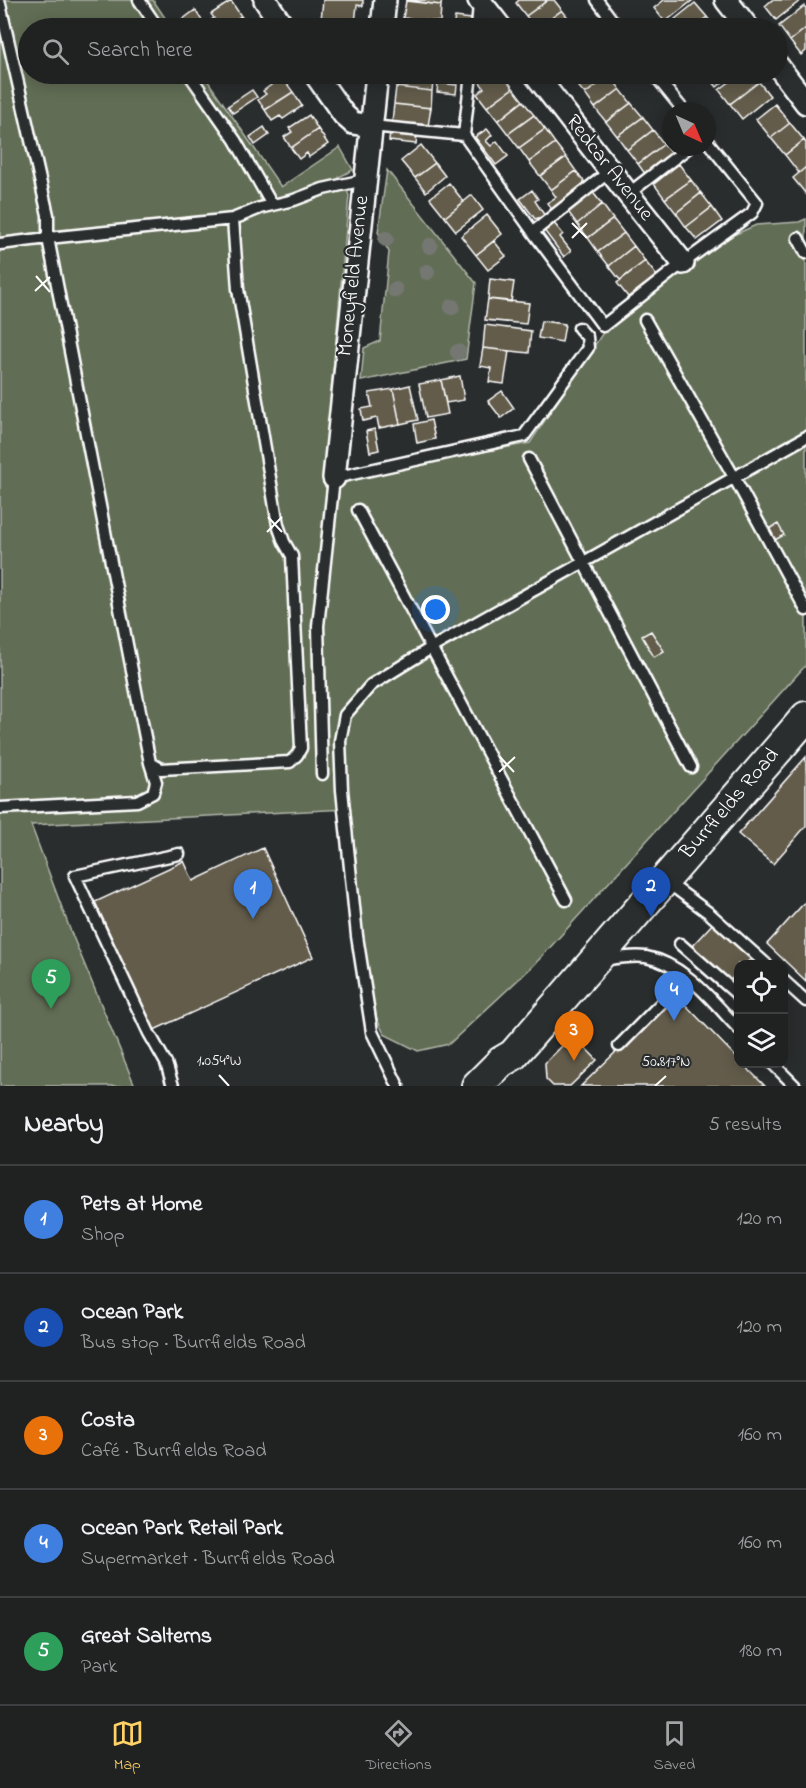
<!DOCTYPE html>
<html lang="en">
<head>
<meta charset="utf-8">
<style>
  :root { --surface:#202222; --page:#2d2f2f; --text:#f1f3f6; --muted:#a2a4a5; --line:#3d3f40; --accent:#ffd166 }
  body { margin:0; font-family:"Indie Flower",sans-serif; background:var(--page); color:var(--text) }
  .controls { position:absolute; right:18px; bottom:18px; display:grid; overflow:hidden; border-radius:12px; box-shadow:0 3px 15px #0003 }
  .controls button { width:54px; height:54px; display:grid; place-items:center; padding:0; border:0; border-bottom:2px solid var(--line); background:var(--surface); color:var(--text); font:30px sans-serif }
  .compass { position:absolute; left:662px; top:102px; width:54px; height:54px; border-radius:50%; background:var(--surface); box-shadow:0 3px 15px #0003; rotate:136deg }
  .you { position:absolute; left:436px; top:610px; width:21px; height:21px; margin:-15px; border:4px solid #fff; border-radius:50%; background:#1a73e8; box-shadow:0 0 0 9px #1a73e833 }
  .badge { display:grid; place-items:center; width:39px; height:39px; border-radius:50%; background:var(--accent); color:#fff; font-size:20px; font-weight:700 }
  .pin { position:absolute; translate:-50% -50px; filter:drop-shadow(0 2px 3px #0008) }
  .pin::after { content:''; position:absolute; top:32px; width:21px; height:18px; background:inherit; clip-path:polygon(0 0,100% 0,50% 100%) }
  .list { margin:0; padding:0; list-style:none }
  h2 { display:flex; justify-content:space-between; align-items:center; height:78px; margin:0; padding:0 24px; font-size:26px }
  h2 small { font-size:20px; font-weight:400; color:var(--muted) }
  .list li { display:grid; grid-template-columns:39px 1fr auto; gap:18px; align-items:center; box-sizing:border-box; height:108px; padding:0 24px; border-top:2px solid var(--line) }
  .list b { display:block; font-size:22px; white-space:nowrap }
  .list p { margin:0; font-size:20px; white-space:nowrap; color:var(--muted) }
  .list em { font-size:20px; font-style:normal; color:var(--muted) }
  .icon { flex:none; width:33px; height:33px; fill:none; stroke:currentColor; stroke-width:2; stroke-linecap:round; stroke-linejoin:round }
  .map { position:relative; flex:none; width:806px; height:1086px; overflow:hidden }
  .search { position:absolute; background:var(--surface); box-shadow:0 3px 15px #0003; left:18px; right:18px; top:18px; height:66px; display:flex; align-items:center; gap:15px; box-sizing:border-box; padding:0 21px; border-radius:33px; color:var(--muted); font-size:22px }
  .sheet { height:618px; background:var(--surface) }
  nav { display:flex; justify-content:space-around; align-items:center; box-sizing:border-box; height:84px; border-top:2px solid var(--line); background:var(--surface); font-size:16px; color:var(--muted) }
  nav a { display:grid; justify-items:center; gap:3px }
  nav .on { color:var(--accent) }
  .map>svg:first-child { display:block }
  .green { fill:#626d54; stroke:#b0b6aa; stroke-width:1.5 }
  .building { fill:#645c4c; stroke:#fff; stroke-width:1.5 }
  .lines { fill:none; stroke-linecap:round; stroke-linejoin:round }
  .lane-casing { stroke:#fff; stroke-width:15 }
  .street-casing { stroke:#fff; stroke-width:26 }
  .secondary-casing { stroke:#fff; stroke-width:34 }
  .lane { stroke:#2a2d2e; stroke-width:10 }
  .street { stroke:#2a2d2e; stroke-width:21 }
  .secondary { stroke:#2a2d2e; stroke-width:30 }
  .tree { fill:#747872 }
  .ticks { fill:none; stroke:#fff; stroke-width:2 }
  .labels { text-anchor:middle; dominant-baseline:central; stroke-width:4.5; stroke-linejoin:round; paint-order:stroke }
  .street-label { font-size:21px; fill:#fff; stroke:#2a2d2e }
  .ticks-label { font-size:15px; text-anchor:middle; fill:#fff; stroke:#2a2d2e; stroke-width:4.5; stroke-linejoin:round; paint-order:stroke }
</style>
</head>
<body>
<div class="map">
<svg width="806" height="1086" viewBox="0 0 806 1086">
  <rect width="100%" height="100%" fill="#2a2d2e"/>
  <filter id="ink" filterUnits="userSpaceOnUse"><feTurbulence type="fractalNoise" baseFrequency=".0167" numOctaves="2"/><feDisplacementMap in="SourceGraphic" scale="12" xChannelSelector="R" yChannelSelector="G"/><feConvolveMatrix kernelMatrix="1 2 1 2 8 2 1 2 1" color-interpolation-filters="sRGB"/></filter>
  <g filter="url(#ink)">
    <path class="green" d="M0,0H153L172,28H28V74H203L281,187L340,147L353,170L339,177L349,195L323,483L530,443L604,331L727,238L756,225L799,222L806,219V665L535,964L449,1044L418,1051L384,1034L373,1010L347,809L31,825L71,932L135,1086H0Z
      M387,170L476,283L466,359L361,381L364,348L380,341L389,252L378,232Z"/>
    <path class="building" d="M323,0H363V6L357,5L355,23L321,20Z
      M406,0H442L441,5Z
      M519,0H548L526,16L516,3Z
      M548,0H554L562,10L538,28H535L526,16Z
      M664,0H693L665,22L654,8Z
      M772,0H801L776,20L765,6Z
      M231,1L241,16L222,28H210L206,24L214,18L211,14Z
      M406,1L441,5L440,22L403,18Z
      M695,3L707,17L693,28H683L675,19Z
      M804,6L806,8V28L790,41L779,26Z
      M195,10L203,22L194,28H188L182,20Z
      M562,10L573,24L568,28H538Z
      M241,16L250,28H222Z
      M455,17L471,19L470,28H453Z
      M707,17L715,28H693Z
      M403,18L440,22L439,28H402Z
      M331,21L355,23L354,28H330Z
      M806,28V51L801,55L790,41Z
      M240,74H267L257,80L254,77L246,82Z
      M397,74H434L432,91L396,87Z
      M482,74H502L513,88L487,107L477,94L484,88L477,78Z
      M584,74H609L610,75L585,94L574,81Z
      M706,74H733L717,87Z
      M740,74H752L759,82L730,104L719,90Z
      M610,75L620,89L595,108L585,94Z
      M282,77L293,92L265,110L258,100L266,94L263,91Z
      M759,82L770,96L742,119L730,104Z
      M438,83L457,85L456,94L437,92Z
      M396,87L432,91L431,108L394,104Z
      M513,88L523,101L498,121L487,107Z
      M620,89L631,103L606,122L595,108Z
      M252,90L257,97L233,113L228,106Z
      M293,92L302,106L283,119L280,116L272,121L265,110Z
      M523,101L534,115L508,134L498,121Z
      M631,103L643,117L617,136L606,122Z
      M394,104L431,108L428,126L392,122Z
      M775,104L790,123L771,138L756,119Z
      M309,115L318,129L291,148L284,137L292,132L289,128Z
      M534,115L545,129L519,148L508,134Z
      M643,117L653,130L627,150L617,136Z
      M790,123L804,140L785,155L771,138Z
      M264,127L269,135L255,145L250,137Z
      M318,129L328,144L309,157L307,153L299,159L291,148Z
      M487,129L492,135L486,141L491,146L497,141L508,156L496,165L475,137Z
      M545,129L555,143L529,162L519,148Z
      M653,130L664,144L638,164L627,150Z
      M390,132L417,135L416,144L389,141Z
      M804,140L806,143V167L799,173L785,155Z
      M555,143L566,157L540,176L529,162Z
      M664,144L674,158L648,178L638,164Z
      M421,145L435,163L415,178L401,161Z
      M566,157L576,171L551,190L540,176Z
      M435,163L445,176L426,192L415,178Z
      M679,164L691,180L665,199L654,184Z
      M806,167V194L793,178Z
      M576,171L587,185L553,211L547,203L556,197L551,190Z
      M691,180L701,193L676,213L665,199Z
      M449,183L464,202L445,217L430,198Z
      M532,190L538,199L535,201L545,216L535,219L520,199Z
      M591,190L602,204L577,224L566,209Z
      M701,193L712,207L686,227L676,213Z
      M472,195L483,210L456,231L445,217Z
      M602,204L613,219L588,238L577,224Z
      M712,207L722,221L697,240L686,227Z
      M487,215L502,234L476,255L461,236Z
      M613,219L624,233L598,252L588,238Z
      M553,222L563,234L560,237L571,251L564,257L543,229Z
      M624,233L634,246L609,266L598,252Z
      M494,241L506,256L488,270L476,255Z
      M634,246L645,261L620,280L609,266Z
      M645,261L657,276L628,297L617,283Z
      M490,279L514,282L511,302L488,299Z
      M488,299L529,303L526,324L485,320Z
      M541,321L565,324L562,342L538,338Z
      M485,325L531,331L529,353L483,348Z
      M483,348L509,351L504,384L489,382L491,368L480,366Z
      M460,376L464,400L446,403L441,380Z
      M441,380L448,414L426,418L419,384Z
      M410,385L418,420L400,424L393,389Z
      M393,389L400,424L379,428L377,418L363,421L361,409L372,407L369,393Z
      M502,391L514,408L501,418L488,401Z
      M431,420L435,439L417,443L414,424Z
      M375,429L379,450L370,452L366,431Z
      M778,524L784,535L773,541L767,530Z
      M651,631L664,651L654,657L642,636Z
      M806,757V826L773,864L738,834Z
      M263,848L313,957L154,1030L95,902L184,861L193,881Z
      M806,901V981L767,944Z
      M715,921L753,957L745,964H738V972L729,982L691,947Z
      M675,994L738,1059V1064H743L765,1086H581Z
      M573,1035L597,1060L570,1086H553L546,1079L545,1063Z"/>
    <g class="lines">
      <g class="lane-casing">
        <path id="lane" d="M139,0L158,28
          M597,0L612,20
          M0,4L48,215V238L150,763L156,782L153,793L137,801L0,808
          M477,28L479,4
          M601,28L612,20L619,28
          M189,74L235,140L272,205
          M654,74L684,111
          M371,126L464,135L471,74
          M464,135L533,232
          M610,171L533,232L603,326L683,263L752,213L757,203L707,141
          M628,194L689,147
          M798,238L806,253
          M0,244L48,238L233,219L260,208L294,200L323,189L364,180
          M645,320L734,477L806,610
          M529,459L691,767
          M358,510L566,900
          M150,763L161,769L290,762L297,755L301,748L292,556L284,542L278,525L238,289L233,219
          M322,774L318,626L334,478L524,436L588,348L587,337L579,328
          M667,882L709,913L766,964
          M680,944L738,995
          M603,960C616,958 632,955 646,957C685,964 713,1002 738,1028
          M784,981L806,1001
          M619,1046L687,977
          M773,1064L795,1086
          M173,1086L166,1063L149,1033L75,876L179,854
          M398,1086L372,1032L357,936L342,790L340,741L345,715L371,685L431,648L806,437"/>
      </g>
      <g class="street-casing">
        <path id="street" d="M265,0L284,28
          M479,0L501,28
          M726,0L748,28
          M382,28L385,0
          M778,66L806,103
          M315,74L344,115L353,123L371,126
          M535,74L628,194L683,263
          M334,478L377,74"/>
      </g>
      <g class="secondary-casing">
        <path id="secondary" d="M477,1086L501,1062L513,1055L806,717"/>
      </g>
      <use href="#lane" class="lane"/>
      <use href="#street" class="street"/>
      <use href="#secondary" class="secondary"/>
    </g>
    <g class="tree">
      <circle cx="386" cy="239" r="8"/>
      <circle cx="430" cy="246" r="8"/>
      <circle cx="427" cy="272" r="8"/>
      <circle cx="395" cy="290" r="8"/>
      <circle cx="452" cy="307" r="8"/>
      <circle cx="458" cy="352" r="8"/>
    </g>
  </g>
  <path class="ticks" d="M572,223L587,238M572,238L587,223M36,276L50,292M35,291L50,277M268,517L282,532M267,532L282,517M500,757L514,772M499,772L515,757M219,1075L229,1086M655,1086L666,1076"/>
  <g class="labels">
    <g class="street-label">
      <text transform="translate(609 168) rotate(52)">Redcar Avenue</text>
      <text transform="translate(354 276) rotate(-84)">Moneyfield Avenue</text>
      <text transform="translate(730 804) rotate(-49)">Burrfields Road</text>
    </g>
  </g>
  <g class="ticks-label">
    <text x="219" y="1065">1.054°W</text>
    <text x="666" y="1066">50.817°N</text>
  </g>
</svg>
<div class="controls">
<button><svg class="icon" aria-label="locate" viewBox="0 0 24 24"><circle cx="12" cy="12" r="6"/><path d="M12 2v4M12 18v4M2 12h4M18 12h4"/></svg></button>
<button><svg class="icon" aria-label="layers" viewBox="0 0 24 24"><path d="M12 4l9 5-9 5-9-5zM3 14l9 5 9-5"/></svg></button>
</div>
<svg class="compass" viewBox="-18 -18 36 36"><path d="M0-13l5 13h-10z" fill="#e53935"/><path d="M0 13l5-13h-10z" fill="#a2a4a5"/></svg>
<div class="you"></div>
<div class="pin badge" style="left:253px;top:919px;background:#3f7fe0">1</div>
<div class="pin badge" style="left:651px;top:917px;background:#1a4fb4">2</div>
<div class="pin badge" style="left:574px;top:1061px;background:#e8710a">3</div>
<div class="pin badge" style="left:674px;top:1021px;background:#3f7fe0">4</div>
<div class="pin badge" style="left:51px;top:1009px;background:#2e9e5b">5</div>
<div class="search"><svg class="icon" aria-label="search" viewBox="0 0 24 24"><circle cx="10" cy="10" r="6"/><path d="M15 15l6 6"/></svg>Search here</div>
</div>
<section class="sheet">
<h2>Nearby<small>5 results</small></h2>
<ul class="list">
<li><span class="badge" style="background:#3f7fe0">1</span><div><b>Pets at Home</b><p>Shop</p></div><em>120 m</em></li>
<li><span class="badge" style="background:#1a4fb4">2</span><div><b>Ocean Park</b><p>Bus stop · Burrfields Road</p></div><em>120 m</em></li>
<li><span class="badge" style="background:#e8710a">3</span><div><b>Costa</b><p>Café · Burrfields Road</p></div><em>160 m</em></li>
<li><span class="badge" style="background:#3f7fe0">4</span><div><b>Ocean Park Retail Park</b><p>Supermarket · Burrfields Road</p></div><em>160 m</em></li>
<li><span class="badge" style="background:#2e9e5b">5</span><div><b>Great Salterns</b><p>Park</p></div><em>180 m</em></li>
</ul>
</section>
<nav>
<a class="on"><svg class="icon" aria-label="map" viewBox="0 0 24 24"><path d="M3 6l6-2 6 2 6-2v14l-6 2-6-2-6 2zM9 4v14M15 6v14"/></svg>Map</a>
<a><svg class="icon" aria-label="directions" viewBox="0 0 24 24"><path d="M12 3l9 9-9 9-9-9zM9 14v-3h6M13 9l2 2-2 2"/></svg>Directions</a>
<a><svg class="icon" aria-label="saved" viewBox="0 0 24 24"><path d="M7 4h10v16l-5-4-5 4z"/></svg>Saved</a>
</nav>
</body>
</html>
